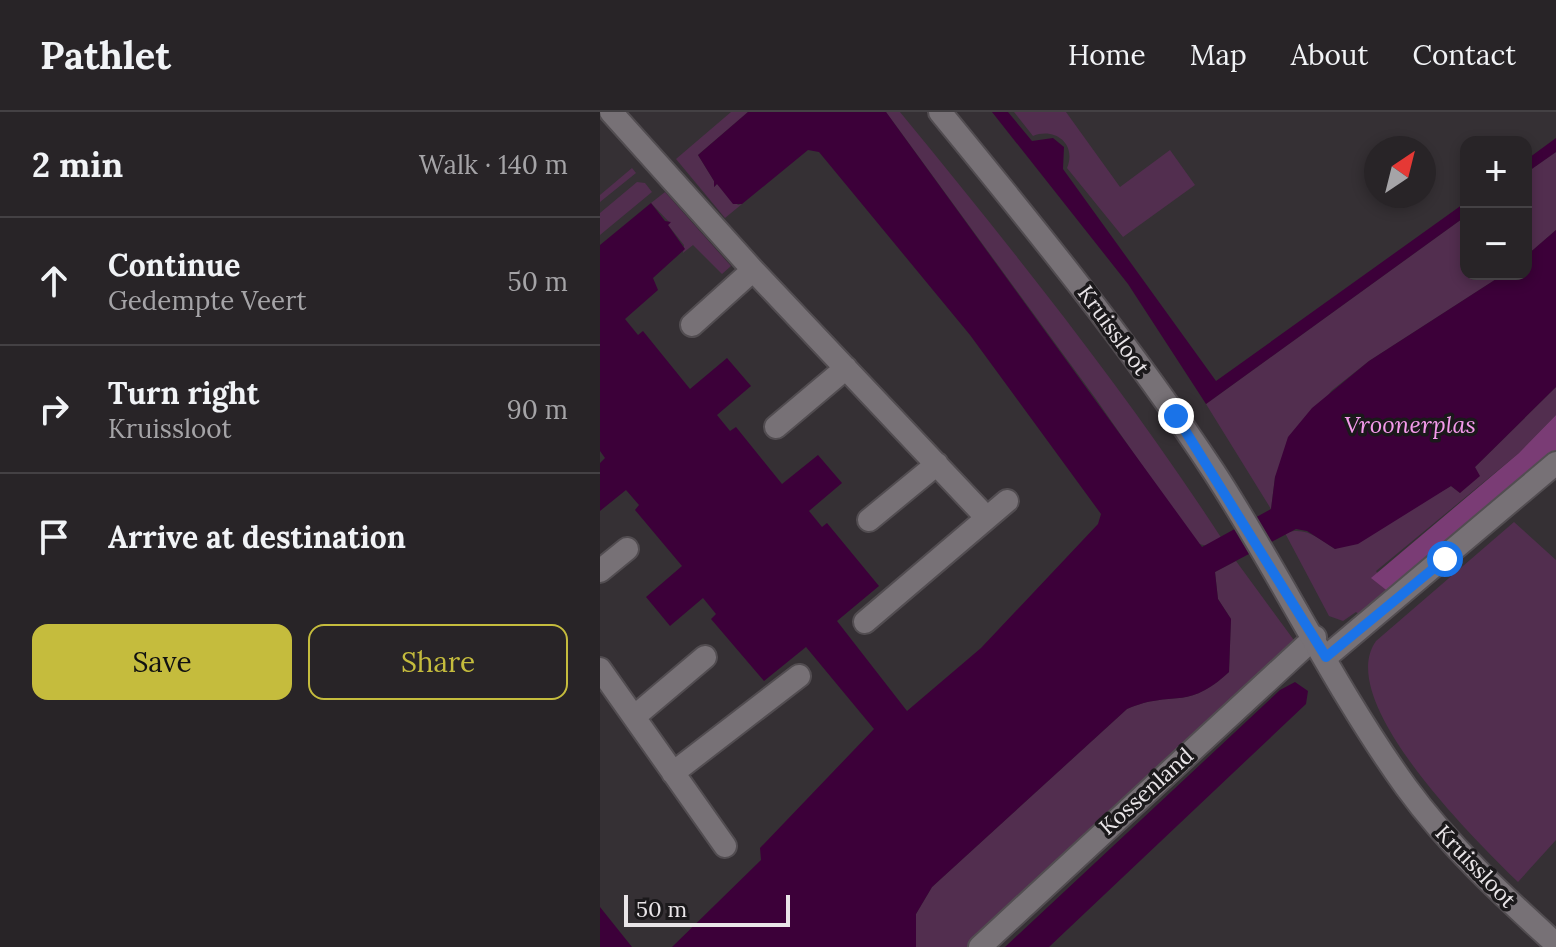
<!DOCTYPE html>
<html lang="en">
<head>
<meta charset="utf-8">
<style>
  :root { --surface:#282427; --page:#302c2f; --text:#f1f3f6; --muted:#a5a4a7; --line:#444144; --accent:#c5bc3d }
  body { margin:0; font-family:Lora,serif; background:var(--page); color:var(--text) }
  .controls { position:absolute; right:24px; top:24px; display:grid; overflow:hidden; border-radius:16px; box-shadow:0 4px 12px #0003 }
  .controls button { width:72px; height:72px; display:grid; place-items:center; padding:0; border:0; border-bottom:2px solid var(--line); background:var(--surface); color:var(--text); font:40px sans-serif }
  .compass { position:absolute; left:764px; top:24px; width:72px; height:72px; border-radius:50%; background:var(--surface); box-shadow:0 4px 12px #0003; rotate:35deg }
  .scale { position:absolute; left:24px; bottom:20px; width:166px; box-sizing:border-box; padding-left:8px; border:4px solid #e9e5e8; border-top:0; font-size:22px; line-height:28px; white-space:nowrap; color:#e9e5e8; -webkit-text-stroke:6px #1b191b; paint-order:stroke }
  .stop { position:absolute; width:24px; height:24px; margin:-18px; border:6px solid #1a73e8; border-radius:50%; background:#fff }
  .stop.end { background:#1a73e8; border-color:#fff; box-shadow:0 2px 8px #0008 }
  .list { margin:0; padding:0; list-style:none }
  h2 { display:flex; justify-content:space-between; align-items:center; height:104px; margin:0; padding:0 32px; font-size:34px }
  h2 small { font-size:26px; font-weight:400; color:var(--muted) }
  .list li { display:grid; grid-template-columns:52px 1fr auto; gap:24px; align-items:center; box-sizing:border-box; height:128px; padding:0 32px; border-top:2px solid var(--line) }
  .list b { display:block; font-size:30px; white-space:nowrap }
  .list p { margin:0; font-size:26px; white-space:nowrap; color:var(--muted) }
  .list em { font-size:26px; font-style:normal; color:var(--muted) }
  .actions { display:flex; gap:16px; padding:24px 32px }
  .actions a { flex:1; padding:18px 0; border:2px solid var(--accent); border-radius:16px; text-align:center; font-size:28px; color:var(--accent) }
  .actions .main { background:var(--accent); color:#111 }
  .icon { flex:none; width:44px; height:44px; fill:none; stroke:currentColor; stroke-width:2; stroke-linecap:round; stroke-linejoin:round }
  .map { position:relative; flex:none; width:956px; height:835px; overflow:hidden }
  header { display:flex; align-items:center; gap:48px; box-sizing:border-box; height:112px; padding:0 40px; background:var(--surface); border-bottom:2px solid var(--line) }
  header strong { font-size:38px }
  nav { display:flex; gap:44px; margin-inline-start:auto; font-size:28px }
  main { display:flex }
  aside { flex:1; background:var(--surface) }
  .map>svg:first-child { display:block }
  .green { fill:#522e4f }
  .forest { fill:#7a3c75 }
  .water { fill:#3c0039 }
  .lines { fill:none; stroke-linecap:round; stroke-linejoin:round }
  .minor-casing { stroke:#524d51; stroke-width:26 }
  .tertiary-casing { stroke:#524d51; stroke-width:26 }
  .minor { stroke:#777176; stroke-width:22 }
  .tertiary { stroke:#777176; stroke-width:22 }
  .route { stroke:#1a73e8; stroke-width:10 }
  .labels { text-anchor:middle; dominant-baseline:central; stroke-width:7; stroke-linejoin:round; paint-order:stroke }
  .street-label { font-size:22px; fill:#e9e5e8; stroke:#1b191b }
  .water-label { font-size:24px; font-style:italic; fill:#f49aeb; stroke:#1b191b }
</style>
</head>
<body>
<header>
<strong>Pathlet</strong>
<nav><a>Home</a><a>Map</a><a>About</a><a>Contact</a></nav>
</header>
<main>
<aside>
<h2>2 min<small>Walk · 140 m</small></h2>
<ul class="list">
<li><svg class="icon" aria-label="ahead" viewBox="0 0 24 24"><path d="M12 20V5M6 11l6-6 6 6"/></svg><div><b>Continue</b><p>Gedempte Veert</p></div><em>50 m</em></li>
<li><svg class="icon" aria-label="right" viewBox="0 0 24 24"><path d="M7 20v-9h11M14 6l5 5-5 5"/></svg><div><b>Turn right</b><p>Kruissloot</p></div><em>90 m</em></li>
<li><svg class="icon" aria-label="arrive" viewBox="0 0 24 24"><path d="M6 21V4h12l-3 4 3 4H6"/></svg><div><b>Arrive at destination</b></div></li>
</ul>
<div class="actions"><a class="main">Save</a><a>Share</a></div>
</aside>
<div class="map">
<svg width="956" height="835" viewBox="0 0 956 835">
  <rect width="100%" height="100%" fill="#353034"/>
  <path class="green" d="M131,0H148L98,43L114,69V75L117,72L138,93L142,92L125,106L76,47Z
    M286,0H300C413,138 524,276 622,427L607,434L596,431L496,287Z
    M414,0H466L520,75L570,38L595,73L523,125L467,56C477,32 455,15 433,24Z
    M956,40V118L926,144V61Z
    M32,56L36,61L0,90V83Z
    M37,70L45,71L52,80L0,123V101Z
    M65,80L131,154L122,162L93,133L83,141L84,133L68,113L70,111L51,91Z
    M866,104V162H904L769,249L731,279L675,365L671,397L606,292Z
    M956,275V303L919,341L776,459L790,481L760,503L756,500L743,509L729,504L685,421C706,414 718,426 735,437L851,374L860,381L875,355Z
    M914,410L956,448V728L918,770C877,730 733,589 776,529Z
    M636,449L696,531L368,835H316V802L332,775L527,597C573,577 586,600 629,560L631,507L618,487L615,460Z"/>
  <path class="forest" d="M956,303V341L790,481L771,466L919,341Z"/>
  <path class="water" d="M148,0H286L602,435L671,397L675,365L688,325L712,296L769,249L904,162H926V144L956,118V275L875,355L880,364L860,381L851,374L758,432L735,437L707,419L696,417L615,460L618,487L631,507L629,560C586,600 574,577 527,597L332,775L316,802V835H72L161,748L160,736L274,617L206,535L164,569L111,507L116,502L103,486L70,514L46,485L82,454L35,398L39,393L26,378L0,399V351L5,346L0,339V133L51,91L65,109L71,110L68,113L85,137L53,166L58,178L25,207L38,223L43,219L90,277L127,246L151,274L117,303L130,319L136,315L182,372L218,343L242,371L209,399L222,415L227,411L279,474L237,509L307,599L381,536L498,412L501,402L370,223L219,40L208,38L142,92H133L117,72L114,75V69L98,43Z
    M392,0H408L432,29L453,26L464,35L463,57L616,269L866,90V104L606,292L528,172Z
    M956,26V40L926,61V48Z
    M695,570L708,579L706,592L449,835H405L680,578Z
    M0,795L32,835H0Z"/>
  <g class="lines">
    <g class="minor-casing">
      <path id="minor" d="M11,0L153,158L387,406
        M92,213L153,158
        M176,315L246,256
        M269,408L337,352
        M0,459L27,437
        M265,510L407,389
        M726,545L956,351
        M0,557L125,734
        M34,605L105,545
        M73,661L199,564
        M380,835L715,525"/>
    </g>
    <g class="tertiary-casing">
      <path id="tertiary" d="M340,0C436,117 531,234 614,360C681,463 734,575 806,675C849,734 902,783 956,832"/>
    </g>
    <use href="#minor" class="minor"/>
    <use href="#tertiary" class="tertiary"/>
  </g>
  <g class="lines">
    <path class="route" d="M576,304L726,545L845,447"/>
  </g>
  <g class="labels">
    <g class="street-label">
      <text transform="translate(514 218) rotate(54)">Kruissloot</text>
      <text transform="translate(546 679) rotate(-42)">Kossenland</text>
      <text transform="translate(876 754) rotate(46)">Kruissloot</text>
    </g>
    <g class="water-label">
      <text x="810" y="312">Vroonerplas</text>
    </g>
  </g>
</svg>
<div class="controls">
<button>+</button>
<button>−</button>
</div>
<svg class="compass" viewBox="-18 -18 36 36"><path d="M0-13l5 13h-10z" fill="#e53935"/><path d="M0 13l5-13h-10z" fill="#a5a4a7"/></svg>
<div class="scale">50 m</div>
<div class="stop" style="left:845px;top:447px"></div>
<div class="stop end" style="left:576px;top:304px"></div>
</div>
</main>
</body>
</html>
